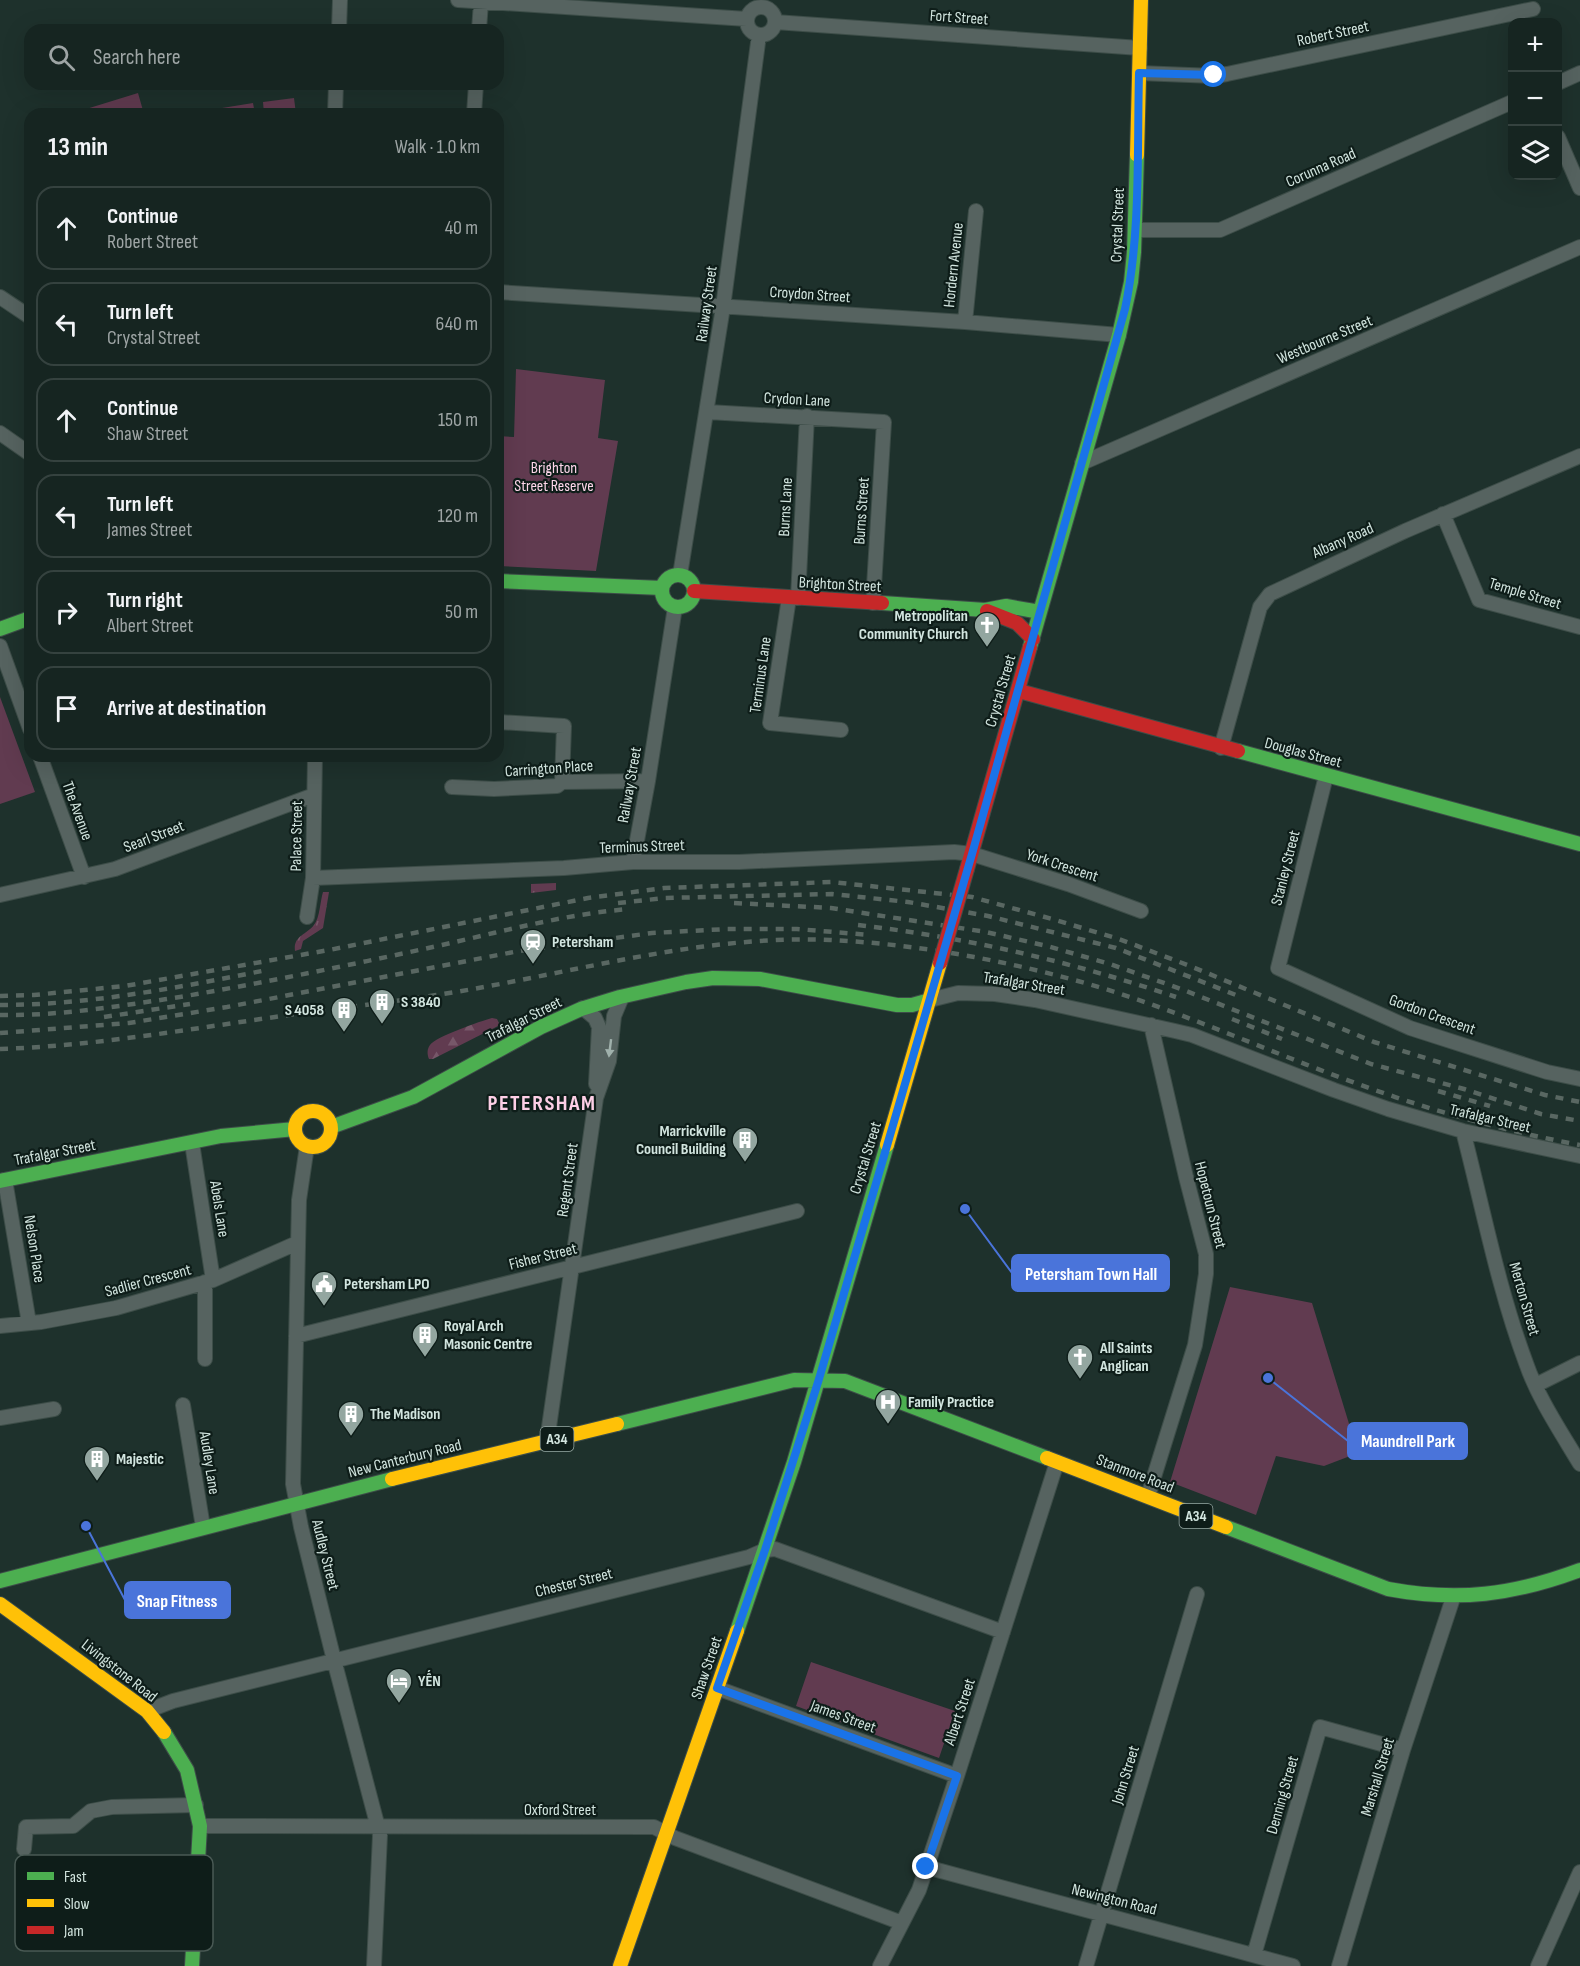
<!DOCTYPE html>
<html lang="en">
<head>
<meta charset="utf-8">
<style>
  :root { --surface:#162521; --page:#1f2d2a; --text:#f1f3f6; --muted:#9ea5a5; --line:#35423f }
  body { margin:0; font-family:"Sofia Sans Condensed",sans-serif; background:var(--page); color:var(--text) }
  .controls { position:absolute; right:18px; top:18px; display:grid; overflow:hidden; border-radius:12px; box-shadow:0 6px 24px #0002 }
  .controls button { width:54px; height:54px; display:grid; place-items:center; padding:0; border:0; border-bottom:2px solid var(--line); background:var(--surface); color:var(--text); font:30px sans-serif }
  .stop { position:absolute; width:18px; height:18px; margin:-14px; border:4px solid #1a73e8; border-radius:50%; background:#fff }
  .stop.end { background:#1a73e8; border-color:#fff; box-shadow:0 2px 6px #0008 }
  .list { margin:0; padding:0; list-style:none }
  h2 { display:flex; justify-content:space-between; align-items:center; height:78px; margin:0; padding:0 24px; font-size:26px }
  h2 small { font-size:20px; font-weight:400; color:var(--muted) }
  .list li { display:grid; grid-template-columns:39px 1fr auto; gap:18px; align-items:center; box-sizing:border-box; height:84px; margin:0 12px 12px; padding:0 12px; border:2px solid var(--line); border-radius:18px }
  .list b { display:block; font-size:22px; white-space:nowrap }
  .list p { margin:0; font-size:20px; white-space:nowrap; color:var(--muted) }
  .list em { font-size:20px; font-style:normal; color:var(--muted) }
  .icon { flex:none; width:33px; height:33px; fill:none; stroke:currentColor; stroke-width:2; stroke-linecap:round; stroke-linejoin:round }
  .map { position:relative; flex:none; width:1580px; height:1966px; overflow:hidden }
  .search { position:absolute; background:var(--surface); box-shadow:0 6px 24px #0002; left:24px; top:24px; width:480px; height:66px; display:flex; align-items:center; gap:15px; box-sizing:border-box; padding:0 21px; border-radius:18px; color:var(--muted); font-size:22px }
  .panel { position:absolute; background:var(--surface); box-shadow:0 6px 24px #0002; left:24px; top:108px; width:480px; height:654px; border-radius:18px }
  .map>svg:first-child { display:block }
  .grass { fill:url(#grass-tufts) }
  .forest { fill:url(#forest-firs) }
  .park { fill:#613b50 }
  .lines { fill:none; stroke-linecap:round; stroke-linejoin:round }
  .street-casing { stroke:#3d4d48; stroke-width:16 }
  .fast-casing { stroke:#3d4d48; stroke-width:16 }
  .slow-casing { stroke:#3d4d48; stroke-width:16 }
  .jam-casing { stroke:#3d4d48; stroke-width:16 }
  .street { stroke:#566360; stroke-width:14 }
  .fast { stroke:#4caf50; stroke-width:14 }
  .slow { stroke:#ffc107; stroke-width:14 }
  .jam { stroke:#c62828; stroke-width:14 }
  .rail { stroke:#596762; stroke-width:4.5; stroke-dasharray:8 8; stroke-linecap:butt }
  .jam-bridge-casing { stroke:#3d4d48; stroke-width:16; stroke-linecap:butt }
  .jam-bridge { stroke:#c62828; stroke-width:14 }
  .oneway { fill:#a0b1ac }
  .route { stroke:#1a73e8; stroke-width:8 }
  .labels { text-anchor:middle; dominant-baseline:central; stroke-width:4.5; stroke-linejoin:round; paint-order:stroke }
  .shield { fill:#0e1d19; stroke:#97a9a4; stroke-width:1.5 }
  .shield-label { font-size:15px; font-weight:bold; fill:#d2e5df }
  .street-label { font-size:16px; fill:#d2e5df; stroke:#0e1d19 }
  .park-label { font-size:16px; fill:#fed6ea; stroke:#0e1d19 }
  .poi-label { font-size:16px; font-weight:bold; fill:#d2e5df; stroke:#0e1d19; text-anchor:start }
  .district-label { font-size:22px; font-weight:bold; letter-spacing:1.5px; fill:#fdcfe6; stroke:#0e1d19 }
  .key { fill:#0e1d19; stroke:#495954; stroke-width:1.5 }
  .key-label { font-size:16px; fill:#d2e5df }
  .leader { fill:none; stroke:#4a74da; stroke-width:2 }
  .callout-dot { fill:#4a74da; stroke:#0e1d19; stroke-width:2 }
  .callout { fill:#4a74da; stroke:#4a74da; stroke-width:2 }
  .callout-label { font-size:18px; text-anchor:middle; font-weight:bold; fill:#fff }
</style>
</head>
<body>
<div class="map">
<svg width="1580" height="1966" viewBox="0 0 1580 1966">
  <defs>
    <pattern id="grass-tufts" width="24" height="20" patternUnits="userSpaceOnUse" patternTransform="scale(1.5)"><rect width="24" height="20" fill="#613b50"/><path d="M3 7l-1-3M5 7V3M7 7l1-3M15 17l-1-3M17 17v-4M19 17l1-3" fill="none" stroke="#775769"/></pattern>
    <pattern id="forest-firs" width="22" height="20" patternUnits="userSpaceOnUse" patternTransform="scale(1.5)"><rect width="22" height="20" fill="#613b50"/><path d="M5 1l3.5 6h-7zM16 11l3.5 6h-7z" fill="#775769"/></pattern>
  </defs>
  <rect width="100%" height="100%" fill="#1e312c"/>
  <path class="grass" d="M556,883V890L531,893V884Z
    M323,892H329L323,928L303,941L301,949L295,951C293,936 306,935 314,925C320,917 320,902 323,892Z"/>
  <path class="forest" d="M492,1018L497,1019L500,1025L433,1059H429C427,1054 427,1049 430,1045C435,1037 481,1021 492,1018Z"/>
  <path class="park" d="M138,93L144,114H70Z
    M294,98L296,114H264L263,102Z
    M253,103L255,114H223L222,108Z
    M516,369L605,380L598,438L618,441L596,571L498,566V436L514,437Z
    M0,697L35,792L0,804Z
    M1230,1287L1312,1303L1358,1453L1324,1466L1276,1456L1256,1515L1170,1482Z
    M811,1662L955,1711L939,1758L796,1706Z"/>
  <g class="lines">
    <g class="street-casing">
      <path id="street" d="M458,0L747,19
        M747 21a14 14 0 1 1 28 0a14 14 0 1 1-28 0Z
        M775,22L1140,48
        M339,30L340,0
        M479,30L481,2
        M1139,73L1214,76L1227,74L1533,9
        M1558,83L1580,73
        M335,114L336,84
        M474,114L476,84
        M1558,137L1580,188
        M1135,230H1220L1512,102
        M498,292L965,322L1119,335
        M0,297L30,317
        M965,322L976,211
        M708,412L884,422L873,603
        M0,433L30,454
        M1082,463L1580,247
        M1443,514L1479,600L1580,627
        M680,575L723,307L759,35
        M789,598L770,723L841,730
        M798,598L807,416
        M0,646L30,729
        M498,722L564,726L562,782
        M1221,748L1260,607L1270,594L1405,531L1580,456
        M40,756L84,877
        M1326,776L1278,968L1410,1028L1547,1072L1580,1079
        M452,787L494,789L557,786L562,782L648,781
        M633,862L648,781L675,607
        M313,878L564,868L633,862H739L954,852L972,854L1068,884L1141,911
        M0,895L115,869L314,795
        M307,917L313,878L315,756
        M930,1000L958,993L995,994L1035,1000L1175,1031L1192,1035L1334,1090L1388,1109L1463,1131L1580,1156
        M583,1008L595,1018L599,1027L596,1084
        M1463,1131C1483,1208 1498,1288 1526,1363C1538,1398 1561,1432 1580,1464
        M192,1143L213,1280
        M307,1146L299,1200L293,1484L301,1527L334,1660L380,1835L374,1966
        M5,1180L29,1323
        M0,1326L41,1322L116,1308L213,1280L297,1243
        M296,1336L797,1211
        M205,1359V1282
        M1536,1385L1580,1363
        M183,1405L203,1527
        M0,1418L54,1409
        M547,1441L596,1098L609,1061L614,1016L622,997
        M1148,1496L1195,1345L1206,1274V1254L1186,1177L1151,1025
        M717,1688L957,1776
        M147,1711L173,1701L749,1557L765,1550L775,1549L1003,1632
        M200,1826L654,1827L675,1838L902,1923
        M24,1849L26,1827L73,1826L91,1811L112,1807L196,1805
        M926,1867C1049,1901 1171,1932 1293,1966
        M1254,1955L1320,1727L1403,1750
        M880,1966L919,1890L957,1776L1057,1462
        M1086,1966L1197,1594
        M1339,1966L1403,1750L1453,1598
        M1538,1966L1580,1872"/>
    </g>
    <g class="fast-casing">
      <path id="fast" d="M662 591a16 16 0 1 1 32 0a16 16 0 1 1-32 0Z
        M498,581L662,588
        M882,603L985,610L1006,606L1040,612
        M0,629L30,618
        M1030,647L1119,335L1131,282L1134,252L1137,155
        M1238,751L1580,844
        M331,1127L413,1097L541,1027L581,1009L620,997L686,982L713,978L760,979L897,1005H912L930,1000
        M0,1181L221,1136L295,1129
        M617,1424L794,1380L845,1381L1047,1458
        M1226,1527L1388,1589C1458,1602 1513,1595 1580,1570
        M0,1581L392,1479
        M737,1631L794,1462L887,1145
        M164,1732L187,1770L200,1826L192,1966"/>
    </g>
    <g class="slow-casing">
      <path id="slow" d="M1137,155L1141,0
        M295 1129a18 18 0 1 1 36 0a18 18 0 1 1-36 0Z
        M887,1145L940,963
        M1047,1458L1226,1527
        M392,1479L617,1424
        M0,1604L147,1711L164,1732
        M620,1966L737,1631"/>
    </g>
    <g class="jam-casing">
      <path id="jam" d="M694,591L882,603
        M987,611L1017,623L1033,639
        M1019,691L1238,751
        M967,869L1030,647"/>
    </g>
    <use href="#street" class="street"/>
    <use href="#fast" class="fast"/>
    <use href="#slow" class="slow"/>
    <use href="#jam" class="jam"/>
    <path class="rail" d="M618,903L665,898L832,894L908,902L988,916L1116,948L1236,995
      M734,903L831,908L986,932L1047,946L1110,964L1181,989L1371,1064L1464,1089L1541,1114L1580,1121
      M858,925C969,938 1069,961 1176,997
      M0,996L34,995L125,986L329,950L588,898L664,888L832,882L972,897L1052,919L1119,939L1190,966L1374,1042L1545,1095L1580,1102
      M0,1005C88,1005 176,988 262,971
      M0,1015C60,1016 120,1006 180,997C268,982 355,964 442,945C504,931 566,914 629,909
      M104,1017L190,1004
      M1232,1019L1282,1039
      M0,1033L129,1023L227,1007L519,951L652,933L727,929H797L870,935
      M0,1049C93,1046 183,1030 275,1017C344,1007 415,1000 484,987C599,966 712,935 830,940C919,944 1016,962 1102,988C1190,1015 1274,1054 1361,1085C1432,1111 1505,1131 1580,1145
      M1438,1091L1490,1106"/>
    <g class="jam-bridge-casing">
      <path id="jam-bridge" d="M940,963L967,869"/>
    </g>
    <use href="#jam-bridge" class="jam-bridge"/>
  </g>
  <defs><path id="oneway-solid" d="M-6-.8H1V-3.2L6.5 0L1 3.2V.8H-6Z" transform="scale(1.5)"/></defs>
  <use class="oneway" href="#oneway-solid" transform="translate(610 1048) rotate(97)"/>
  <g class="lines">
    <path class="route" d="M926,1867L957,1776L717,1688L765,1550L819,1379L972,854L1125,309C1141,233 1137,151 1139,73L1214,75"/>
  </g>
  <defs>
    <g id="church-pin" transform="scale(1.35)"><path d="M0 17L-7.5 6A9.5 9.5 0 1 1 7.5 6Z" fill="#93a6a0" stroke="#0e1d19"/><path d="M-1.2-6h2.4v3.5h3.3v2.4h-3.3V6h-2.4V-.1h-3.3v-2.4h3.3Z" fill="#fff"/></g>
    <g id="station-pin" transform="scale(1.35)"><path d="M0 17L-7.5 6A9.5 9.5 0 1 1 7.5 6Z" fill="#93a6a0" stroke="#0e1d19"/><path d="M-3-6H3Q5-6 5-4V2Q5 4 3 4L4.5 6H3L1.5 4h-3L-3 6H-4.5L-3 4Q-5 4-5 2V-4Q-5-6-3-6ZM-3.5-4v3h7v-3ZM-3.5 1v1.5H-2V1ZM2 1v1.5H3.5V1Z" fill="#fff"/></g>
    <g id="building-pin" transform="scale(1.35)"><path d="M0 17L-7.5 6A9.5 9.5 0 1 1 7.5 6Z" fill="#93a6a0" stroke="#0e1d19"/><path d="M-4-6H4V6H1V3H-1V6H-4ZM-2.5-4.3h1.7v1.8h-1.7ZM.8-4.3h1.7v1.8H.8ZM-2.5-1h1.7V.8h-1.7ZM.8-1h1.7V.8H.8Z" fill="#fff"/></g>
    <g id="civic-pin" transform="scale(1.35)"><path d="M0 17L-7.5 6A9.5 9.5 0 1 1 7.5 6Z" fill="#93a6a0" stroke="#0e1d19"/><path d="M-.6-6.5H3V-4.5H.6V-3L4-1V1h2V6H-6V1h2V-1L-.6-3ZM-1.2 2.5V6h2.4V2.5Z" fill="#fff"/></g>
    <g id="hospital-pin" transform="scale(1.35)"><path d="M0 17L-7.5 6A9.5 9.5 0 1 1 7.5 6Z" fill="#93a6a0" stroke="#0e1d19"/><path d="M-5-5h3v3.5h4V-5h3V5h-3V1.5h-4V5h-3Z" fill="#fff"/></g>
    <g id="hotel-pin" transform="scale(1.35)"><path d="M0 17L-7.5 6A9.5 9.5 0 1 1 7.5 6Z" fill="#93a6a0" stroke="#0e1d19"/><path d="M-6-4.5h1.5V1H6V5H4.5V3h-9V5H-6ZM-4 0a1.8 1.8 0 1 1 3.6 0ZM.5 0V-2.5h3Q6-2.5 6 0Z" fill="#fff"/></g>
  </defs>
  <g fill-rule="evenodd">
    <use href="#church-pin" x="987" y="625"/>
    <use href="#station-pin" x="533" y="942"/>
    <use href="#building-pin" x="382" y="1002"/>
    <use href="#building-pin" x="344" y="1010"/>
    <use href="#building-pin" x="745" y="1140"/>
    <use href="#civic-pin" x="324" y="1284"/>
    <use href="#building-pin" x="425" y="1335"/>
    <use href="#church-pin" x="1080" y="1357"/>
    <use href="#hospital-pin" x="888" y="1402"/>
    <use href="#building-pin" x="351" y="1414"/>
    <use href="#building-pin" x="97" y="1459"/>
    <use href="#hotel-pin" x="399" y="1681"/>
  </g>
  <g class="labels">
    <g class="shield">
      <rect x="540.5" y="1427" width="33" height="24" rx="4.5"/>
      <rect x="1179.5" y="1504" width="33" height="24" rx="4.5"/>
    </g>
    <g class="shield-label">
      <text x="557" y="1439">A34</text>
      <text x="1196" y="1516">A34</text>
    </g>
    <g class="street-label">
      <text transform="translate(959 18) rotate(4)">Fort Street</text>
      <text transform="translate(1333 34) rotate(-12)">Robert Street</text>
      <text transform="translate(1321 168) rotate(-24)">Corunna Road</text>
      <text transform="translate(1118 225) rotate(-88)">Crystal Street</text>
      <text transform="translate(954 265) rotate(-84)">Hordern Avenue</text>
      <text transform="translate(810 295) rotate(4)">Croydon Street</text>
      <text transform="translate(707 304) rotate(-82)">Railway Street</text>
      <text transform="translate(1325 340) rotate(-23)">Westbourne Street</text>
      <text transform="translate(797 400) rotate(3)">Crydon Lane</text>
      <text transform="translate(786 507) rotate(-87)">Burns Lane</text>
      <text transform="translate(862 511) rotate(-86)">Burns Street</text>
      <text transform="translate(1343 541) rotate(-24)">Albany Road</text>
      <text transform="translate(840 585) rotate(3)">Brighton Street</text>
      <text transform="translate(1525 594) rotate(17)">Temple Street</text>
      <text transform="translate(761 675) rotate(-82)">Terminus Lane</text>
      <text transform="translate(1001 691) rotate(-74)">Crystal Street</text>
      <text transform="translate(1303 753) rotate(15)">Douglas Street</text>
      <text transform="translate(549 769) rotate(-4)">Carrington Place</text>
      <text transform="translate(630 785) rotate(-80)">Railway Street</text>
      <text transform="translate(77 811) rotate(70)">The Avenue</text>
      <text transform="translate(297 836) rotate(-89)">Palace Street</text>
      <text transform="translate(154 837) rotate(-21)">Searl Street</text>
      <text transform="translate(642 847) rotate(-2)">Terminus Street</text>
      <text transform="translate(1062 866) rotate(18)">York Crescent</text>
      <text transform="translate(1286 868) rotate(-76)">Stanley Street</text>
      <text transform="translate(1024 984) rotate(9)">Trafalgar Street</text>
      <text transform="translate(1432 1015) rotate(20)">Gordon Crescent</text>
      <text transform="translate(524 1020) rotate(-27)">Trafalgar Street</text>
      <text transform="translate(1490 1119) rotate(13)">Trafalgar Street</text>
      <text transform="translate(55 1153) rotate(-11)">Trafalgar Street</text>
      <text transform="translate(866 1158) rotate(-73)">Crystal Street</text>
      <text transform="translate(568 1180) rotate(-82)">Regent Street</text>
      <text transform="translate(1210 1205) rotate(76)">Hopetoun Street</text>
      <text transform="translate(219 1209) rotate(81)">Abels Lane</text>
      <text transform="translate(34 1249) rotate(81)">Nelson Place</text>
      <text transform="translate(543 1257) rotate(-14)">Fisher Street</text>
      <text transform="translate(148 1281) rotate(-15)">Sadlier Crescent</text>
      <text transform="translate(1524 1299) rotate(74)">Merton Street</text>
      <text transform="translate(405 1459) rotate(-14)">New Canterbury Road</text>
      <text transform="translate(209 1463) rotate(81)">Audley Lane</text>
      <text transform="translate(1135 1474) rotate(21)">Stanmore Road</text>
      <text transform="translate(325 1555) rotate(76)">Audley Street</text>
      <text transform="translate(574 1583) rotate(-14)">Chester Street</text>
      <text transform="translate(707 1668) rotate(-71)">Shaw Street</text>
      <text transform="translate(119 1671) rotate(38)">Livingstone Road</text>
      <text transform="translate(960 1712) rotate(-72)">Albert Street</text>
      <text transform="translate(843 1717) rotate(20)">James Street</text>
      <text transform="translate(1126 1775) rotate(-73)">John Street</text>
      <text transform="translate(1378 1777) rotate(-73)">Marshall Street</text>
      <text transform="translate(1283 1795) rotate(-74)">Denning Street</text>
      <text x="560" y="1810">Oxford Street</text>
      <text transform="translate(1114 1900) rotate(14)">Newington Road</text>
    </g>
    <g class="park-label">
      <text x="554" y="468">Brighton<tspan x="554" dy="18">Street Reserve</tspan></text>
    </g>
    <g class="poi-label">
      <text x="968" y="616" text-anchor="end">Metropolitan<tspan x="968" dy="18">Community Church</tspan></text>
      <text x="552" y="942">Petersham</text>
      <text x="401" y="1002">S 3840</text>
      <text x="324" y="1010" text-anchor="end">S 4058</text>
      <text x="726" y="1131" text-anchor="end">Marrickville<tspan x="726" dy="18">Council Building</tspan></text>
      <text x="344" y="1284">Petersham LPO</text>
      <text x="444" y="1326">Royal Arch<tspan x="444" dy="18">Masonic Centre</tspan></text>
      <text x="1100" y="1348">All Saints<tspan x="1100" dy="18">Anglican</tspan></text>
      <text x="908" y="1402">Family Practice</text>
      <text x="370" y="1414">The Madison</text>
      <text x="116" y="1459">Majestic</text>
      <text x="418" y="1681">YẾN</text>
    </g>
    <g class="district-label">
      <text x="542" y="1103">PETERSHAM</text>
    </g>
  </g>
  <rect x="15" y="1855" width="198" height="96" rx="9" class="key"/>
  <rect x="27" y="1872" width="27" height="8" fill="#4caf50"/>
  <rect x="27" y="1899" width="27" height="8" fill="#ffc107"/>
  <rect x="27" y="1926" width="27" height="8" fill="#c62828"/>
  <g class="key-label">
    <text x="64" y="1882">Fast</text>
    <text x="64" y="1909">Slow</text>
    <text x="64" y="1936">Jam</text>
  </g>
  <path class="leader" d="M965 1209L1012 1273M1268 1378L1348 1441M86 1526L125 1600"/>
  <g class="callout-dot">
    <circle cx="965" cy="1209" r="6"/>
    <circle cx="1268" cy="1378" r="6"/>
    <circle cx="86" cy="1526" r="6"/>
  </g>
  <g class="callout">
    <rect x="1012" y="1255" width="157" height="36" rx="6"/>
    <rect x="1348" y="1423" width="119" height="36" rx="6"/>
    <rect x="125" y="1582" width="105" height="36" rx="6"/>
  </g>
  <g class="callout-label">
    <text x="1091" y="1280">Petersham Town Hall</text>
    <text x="1408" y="1447">Maundrell Park</text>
    <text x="177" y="1607">Snap Fitness</text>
  </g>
</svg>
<div class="controls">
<button>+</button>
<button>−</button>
<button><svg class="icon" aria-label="layers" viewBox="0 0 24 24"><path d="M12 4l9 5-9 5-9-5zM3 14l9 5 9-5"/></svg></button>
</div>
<div class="stop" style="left:1214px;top:75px"></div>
<div class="stop end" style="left:926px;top:1867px"></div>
<div class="search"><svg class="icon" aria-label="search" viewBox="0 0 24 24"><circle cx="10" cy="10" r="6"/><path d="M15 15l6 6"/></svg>Search here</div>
<section class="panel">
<h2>13 min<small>Walk · 1.0 km</small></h2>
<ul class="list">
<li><svg class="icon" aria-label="ahead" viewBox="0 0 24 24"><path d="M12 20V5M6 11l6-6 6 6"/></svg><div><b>Continue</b><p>Robert Street</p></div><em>40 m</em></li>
<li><svg class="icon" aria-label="left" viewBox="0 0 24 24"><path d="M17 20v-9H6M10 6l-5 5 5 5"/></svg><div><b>Turn left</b><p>Crystal Street</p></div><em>640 m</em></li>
<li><svg class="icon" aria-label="ahead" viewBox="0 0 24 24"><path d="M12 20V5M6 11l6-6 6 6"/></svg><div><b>Continue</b><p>Shaw Street</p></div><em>150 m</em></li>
<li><svg class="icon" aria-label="left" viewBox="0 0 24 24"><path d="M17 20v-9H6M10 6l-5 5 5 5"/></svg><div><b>Turn left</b><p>James Street</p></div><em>120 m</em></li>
<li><svg class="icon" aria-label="right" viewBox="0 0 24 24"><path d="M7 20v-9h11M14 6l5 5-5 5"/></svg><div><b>Turn right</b><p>Albert Street</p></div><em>50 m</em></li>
<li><svg class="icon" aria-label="arrive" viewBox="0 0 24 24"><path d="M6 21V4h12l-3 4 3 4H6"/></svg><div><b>Arrive at destination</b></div></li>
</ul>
</section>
</div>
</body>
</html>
